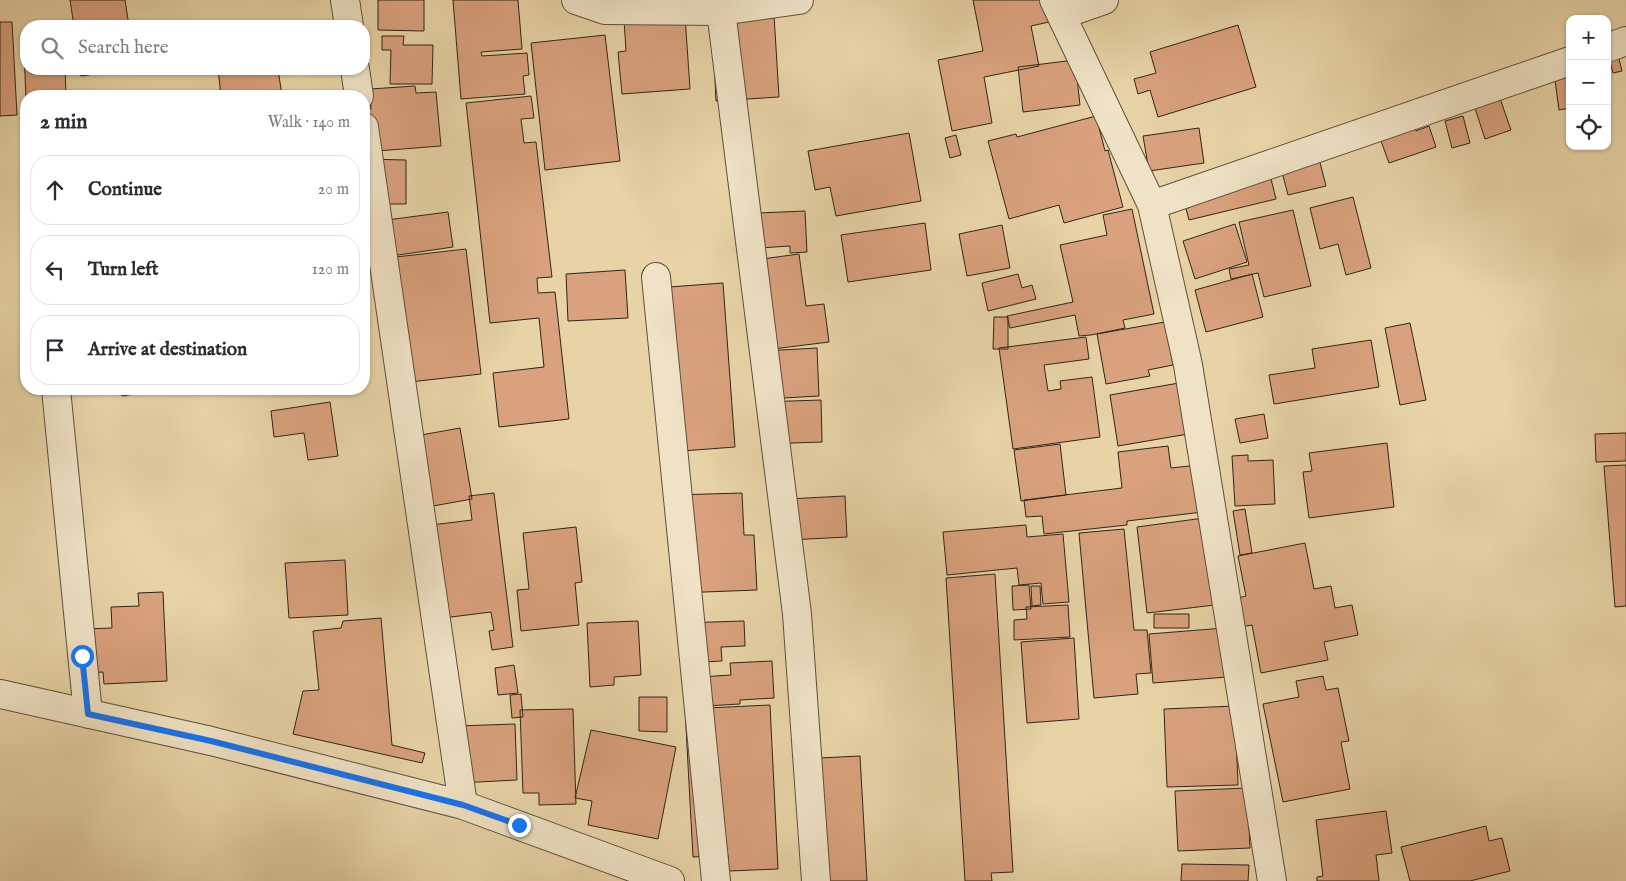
<!DOCTYPE html>
<html lang="en">
<head>
<meta charset="utf-8">
<style>
  :root { --surface:#fff; --page:#f2f2f3; --text:#2b2b33; --muted:#7c7c81; --line:#e1e1e2 }
  body { margin:0; font-family:"IM FELL English",serif; background:var(--page); color:var(--text) }
  .controls { position:absolute; right:15px; top:15px; display:grid; overflow:hidden; border-radius:10px; box-shadow:0 1px 4px #0004 }
  .controls button { width:45px; height:45px; display:grid; place-items:center; padding:0; border:0; border-bottom:1px solid var(--line); background:var(--surface); color:var(--text); font:25px sans-serif }
  .stop { position:absolute; width:15px; height:15px; margin:-11px; border:4px solid #1a73e8; border-radius:50%; background:#fff }
  .stop.end { background:#1a73e8; border-color:#fff; box-shadow:0 1px 5px #0008 }
  .list { margin:0; padding:0; list-style:none }
  h2 { display:flex; justify-content:space-between; align-items:center; height:65px; margin:0; padding:0 20px; font-size:21px }
  h2 small { font-size:16px; font-weight:400; color:var(--muted) }
  .list li { display:grid; grid-template-columns:32px 1fr auto; gap:15px; align-items:center; box-sizing:border-box; height:70px; margin:0 10px 10px; padding:0 10px; border:1px solid var(--line); border-radius:20px }
  .list b { display:block; font-size:19px; white-space:nowrap }
  .list em { font-size:16px; font-style:normal; color:var(--muted) }
  .icon { flex:none; width:28px; height:28px; fill:none; stroke:currentColor; stroke-width:2; stroke-linecap:round; stroke-linejoin:round }
  .map { position:relative; flex:none; width:1626px; height:881px; overflow:hidden }
  .search { position:absolute; background:var(--surface); box-shadow:0 1px 4px #0004; left:20px; top:20px; width:350px; height:55px; display:flex; align-items:center; gap:12px; box-sizing:border-box; padding:0 18px; border-radius:20px; color:var(--muted); font-size:19px }
  .panel { position:absolute; background:var(--surface); box-shadow:0 1px 4px #0004; left:20px; top:90px; width:350px; height:305px; border-radius:20px }
  .map>svg:first-child { display:block }
  .building { fill:#d9a17d; stroke:#312517 }
  .lines { fill:none; stroke-linecap:round; stroke-linejoin:round }
  .minor-casing { stroke:#5e503b; stroke-width:30 }
  .minor { stroke:#efe2c5; stroke-width:28 }
  .route { stroke:#1a73e8; stroke-width:6 }
</style>
</head>
<body>
<div class="map">
<svg width="1626" height="881" viewBox="0 0 1626 881">
  <rect width="100%" height="100%" fill="#e7d3a6"/>
  <filter id="stains"><feTurbulence type="fractalNoise" baseFrequency=".004" numOctaves="4"/><feColorMatrix values="0 0 0 0 .2 0 0 0 0 .09 0 0 0 0 .02 0 0 0 .5 -.17"/></filter>
  <radialGradient id="worn" r=".72"><stop offset=".6" stop-color="#630" stop-opacity="0"/><stop offset="1" stop-color="#630" stop-opacity=".3"/></radialGradient>
  <path class="building" d="M70,0H125L129,26H74Z
    M378,0H424V31L378,30Z
    M453,0H518L522,49L481,52L482,56L527,53L529,75L523,76L525,94L461,99Z
    M973,0H1044L1049,22L1031,26L1039,66L984,77L992,123L952,131L938,60L983,51Z
    M774,15L779,97L716,101L712,19Z
    M685,16L690,89L622,94L618,52L626,51L624,20Z
    M0,22H12L17,115L0,116Z
    M1238,25L1256,87L1158,117L1150,90L1138,94L1134,79L1156,73L1150,52Z
    M26,29V69H65L66,96H26V98L23,30Z
    M605,35L620,161L545,170L531,43Z
    M382,36H404L403,45H433L432,84H390L391,50H382Z
    M1616,47L1622,71L1613,73L1607,50Z
    M1075,60L1080,105L1023,112L1018,67Z
    M1570,63V108L1559,110L1553,65Z
    M80,69H129L81,76Z
    M218,69H278L282,96H221Z
    M415,86L416,93L436,92L441,146L364,152V109H371L370,89Z
    M1496,87L1511,130L1485,139L1471,96Z
    M531,96L534,118L521,119L524,143L536,142L552,277L537,278L538,293L555,292L569,419L499,427L493,373L544,367L539,318L490,323L466,103Z
    M1408,110L1416,131L1429,126L1436,147L1389,163L1381,141L1373,143Z
    M1096,116L1105,151L1108,150L1123,207L1064,223L1059,205L1009,219L988,141L1016,134L1017,137Z
    M1463,116L1470,143L1452,148L1445,121Z
    M1199,128L1204,163L1149,171L1143,136Z
    M909,133L921,201L836,216L830,187L815,190L808,151Z
    M956,135L961,155L950,158L945,138Z
    M1315,143L1326,186L1288,195L1282,172L1270,175L1276,199L1189,220L1179,181Z
    M364,159L406,160V204H364Z
    M1353,197L1371,268L1346,275L1338,244L1320,249L1310,208Z
    M1132,209L1154,314L1123,320L1125,328L1091,335L1079,336L1075,315L1010,328L1007,316L1073,302L1060,245L1107,235L1103,215Z
    M1293,210L1311,286L1264,297L1258,273L1231,279L1229,269L1249,265L1239,222Z
    M805,211L807,252L790,253V246L760,248L758,213Z
    M448,212L453,247L364,260V223Z
    M925,223L931,270L848,282L841,235Z
    M1235,224L1247,262L1195,279L1183,241Z
    M1002,225L1010,268L967,276L959,234Z
    M466,249L481,374L401,383L387,258Z
    M799,254L806,306L824,304L829,342L773,349L762,259Z
    M625,270L628,318L568,321L566,274Z
    M1018,274L1022,288L1032,285L1036,299L988,311L982,283Z
    M1252,274L1263,317L1206,332L1195,290Z
    M723,283L735,447L682,451L669,287Z
    M994,317H1008V349H993Z
    M1165,322L1173,365L1148,370L1150,376L1106,384L1097,334Z
    M1410,323L1426,400L1400,405L1385,328Z
    M1086,337L1089,359L1044,365L1048,391L1061,389L1060,381L1092,377L1100,437L1013,449L999,348Z
    M1371,340L1379,387L1274,404L1269,375L1315,368L1312,349Z
    M817,348L819,396L765,399L763,351Z
    M1179,383L1188,434L1118,446L1110,395Z
    M121,389H141L142,393L122,396Z
    M156,389H173V391L157,394Z
    M821,400L822,442L763,444L762,402Z
    M330,402L338,456L308,460L304,433L274,437L271,411Z
    M1264,414L1268,438L1240,443L1235,419Z
    M460,428L472,499L422,508L410,437Z
    M1626,433V461L1596,462L1595,434Z
    M1387,443L1394,507L1309,518L1303,472L1312,471L1309,453Z
    M1060,444L1066,495L1021,501L1014,450Z
    M1168,446L1171,468L1198,465L1203,512L1127,521V525L1044,534L1042,516L1026,517L1024,500L1122,488L1118,452Z
    M1248,455V461L1273,460L1275,504L1235,506L1232,456Z
    M1626,465V606L1615,607L1604,466Z
    M494,493L513,647L492,650L489,631L494,630L491,612L435,619L423,526L472,520L469,496Z
    M742,493L744,535H754L757,590L678,593L673,495Z
    M845,496L847,537L789,540L787,499Z
    M1245,509L1252,553L1240,555L1233,511Z
    M1204,518L1215,605L1147,613L1137,527Z
    M1026,525L1027,537L1063,534L1069,602L1043,604L1041,583L1019,585L1017,568L947,575L943,532Z
    M576,527L582,582L575,583L579,625L521,631L517,590L529,589L523,533Z
    M1124,529L1134,630H1147L1151,673L1136,674L1138,694L1094,698L1079,533Z
    M1305,543L1314,589L1331,586L1335,608L1352,605L1358,635L1324,642L1328,660L1261,673L1252,625L1240,627L1234,599L1246,596L1238,556Z
    M345,560L348,615L289,618L285,563Z
    M995,574L1013,872L991,873L992,881H965L946,578Z
    M1029,585L1031,609L1013,610L1012,586Z
    M1031,586H1040L1041,605L1032,606Z
    M163,592L167,681L104,684L103,672L87,673L85,629L112,628L111,607L139,606L138,593Z
    M1068,605L1070,637L1014,640V620L1027,619L1026,607Z
    M1154,614H1189V628H1154Z
    M381,618L392,745L425,753L422,763L293,734L303,691L319,690L313,631L341,628L343,621Z
    M638,621L641,675L614,677V685L590,687L587,623Z
    M744,621L745,646L721,647L722,661L683,663L681,623Z
    M1224,628L1227,677L1153,683L1149,634Z
    M1074,638L1079,719L1027,723L1021,642Z
    M772,661L774,698L740,700V704L688,707L686,678L731,675L730,663Z
    M514,665L518,693L498,695L495,668Z
    M1323,676L1326,690L1338,688L1349,741L1341,742L1350,789L1283,802L1263,704L1299,697L1296,681Z
    M521,694L523,717L512,718L510,695Z
    M639,697H667V732L639,731Z
    M770,705L778,869L729,871L728,855L693,857L685,709Z
    M1235,706L1238,785L1167,787L1164,709Z
    M573,709L576,804L539,805V793H523L520,710Z
    M515,724L517,780L459,783L457,726Z
    M591,730L676,747L658,839L588,825L592,801L575,798Z
    M860,756L867,881H806L799,759Z
    M1247,788L1250,848L1178,851L1175,791Z
    M1386,811L1392,853L1376,855L1379,881H1317V877L1323,876L1316,820Z
    M1486,826L1489,841L1502,838L1510,871L1470,881H1410L1401,847Z
    M1182,864L1249,865L1248,881H1181Z"/>
  <g class="lines">
    <g class="minor-casing">
      <path id="minor" d="M345,0L349,26
        M576,0L605,10L721,11L799,0
        M1054,0L1152,205L1188,365L1272,881
        M721,11L797,614L816,881
        M1061,15L1104,0
        M1607,48L1626,41
        M355,69L359,96
        M364,127L463,805
        M1152,205L1570,61
        M656,277L716,881
        M56,389L88,714
        M0,694L211,741L463,805L670,881"/>
    </g>
    <use href="#minor" class="minor"/>
  </g>
  <g class="lines">
    <path class="route" d="M82,656L88,714L211,741L463,805L519,825"/>
  </g>
  <rect width="100%" height="100%" filter="url(#stains)"/>
  <rect width="100%" height="100%" fill="url(#worn)"/>
</svg>
<div class="controls">
<button>+</button>
<button>−</button>
<button><svg class="icon" aria-label="locate" viewBox="0 0 24 24"><circle cx="12" cy="12" r="6"/><path d="M12 2v4M12 18v4M2 12h4M18 12h4"/></svg></button>
</div>
<div class="stop" style="left:82px;top:656px"></div>
<div class="stop end" style="left:519px;top:825px"></div>
<div class="search"><svg class="icon" aria-label="search" viewBox="0 0 24 24"><circle cx="10" cy="10" r="6"/><path d="M15 15l6 6"/></svg>Search here</div>
<section class="panel">
<h2>2 min<small>Walk · 140 m</small></h2>
<ul class="list">
<li><svg class="icon" aria-label="ahead" viewBox="0 0 24 24"><path d="M12 20V5M6 11l6-6 6 6"/></svg><div><b>Continue</b></div><em>20 m</em></li>
<li><svg class="icon" aria-label="left" viewBox="0 0 24 24"><path d="M17 20v-9H6M10 6l-5 5 5 5"/></svg><div><b>Turn left</b></div><em>120 m</em></li>
<li><svg class="icon" aria-label="arrive" viewBox="0 0 24 24"><path d="M6 21V4h12l-3 4 3 4H6"/></svg><div><b>Arrive at destination</b></div></li>
</ul>
</section>
</div>
</body>
</html>
